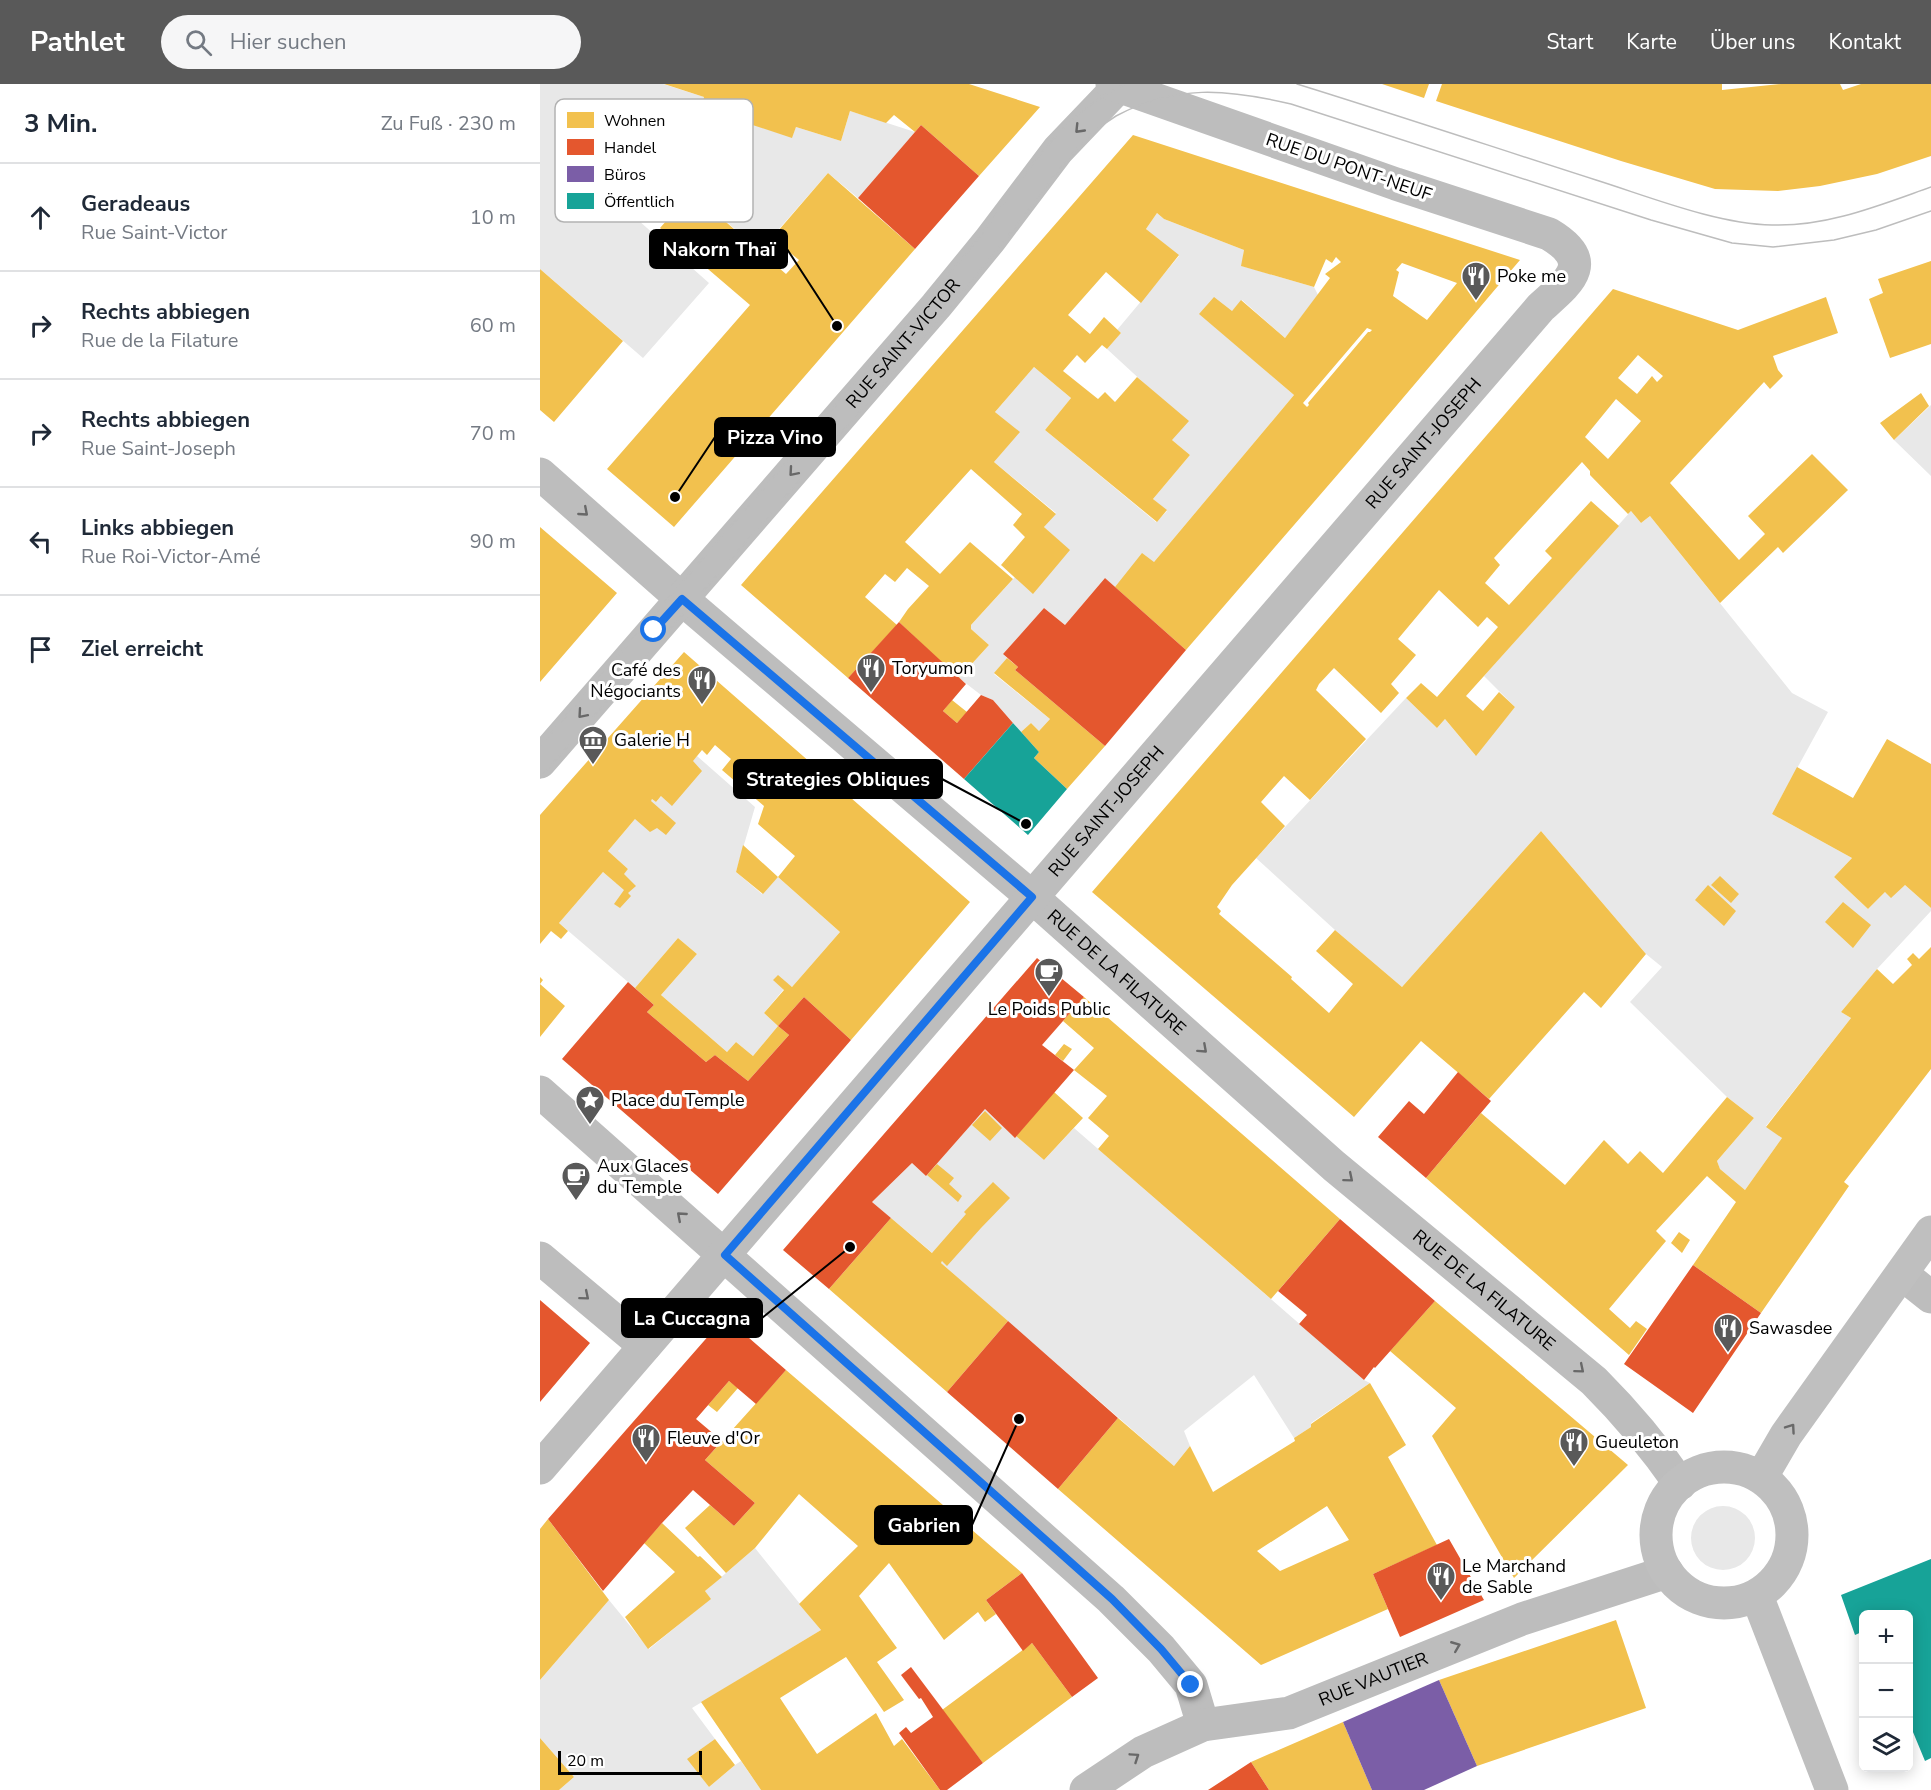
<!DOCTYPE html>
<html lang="de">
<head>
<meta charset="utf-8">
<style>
  :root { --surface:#fff; --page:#f6f6f7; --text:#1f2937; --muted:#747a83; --line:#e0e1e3; --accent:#595959 }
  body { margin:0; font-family:"Nunito Sans",sans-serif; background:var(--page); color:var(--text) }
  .controls { position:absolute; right:18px; bottom:18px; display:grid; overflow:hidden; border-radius:9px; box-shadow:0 3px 15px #0003 }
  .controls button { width:54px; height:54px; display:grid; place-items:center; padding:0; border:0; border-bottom:2px solid var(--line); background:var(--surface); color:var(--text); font:30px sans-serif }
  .scale { position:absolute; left:18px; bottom:15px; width:144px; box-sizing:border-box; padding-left:6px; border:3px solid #000; border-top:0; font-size:16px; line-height:21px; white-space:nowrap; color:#000; -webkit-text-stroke:4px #fff; paint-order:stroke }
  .stop { position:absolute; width:18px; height:18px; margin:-14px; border:4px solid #1a73e8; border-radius:50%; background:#fff }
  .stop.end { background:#1a73e8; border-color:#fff; box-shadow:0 2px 6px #0008 }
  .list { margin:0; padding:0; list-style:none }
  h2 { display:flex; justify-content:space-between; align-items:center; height:78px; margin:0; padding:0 24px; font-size:26px }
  h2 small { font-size:20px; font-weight:400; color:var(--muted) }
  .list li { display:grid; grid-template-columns:39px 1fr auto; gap:18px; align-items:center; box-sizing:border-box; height:108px; padding:0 24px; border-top:2px solid var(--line) }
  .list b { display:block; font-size:22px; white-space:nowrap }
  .list p { margin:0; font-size:20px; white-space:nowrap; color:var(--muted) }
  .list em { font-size:20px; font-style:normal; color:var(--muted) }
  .icon { flex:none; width:33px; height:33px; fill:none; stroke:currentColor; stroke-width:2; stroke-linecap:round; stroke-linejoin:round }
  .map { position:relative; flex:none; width:1391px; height:1706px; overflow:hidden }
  header { display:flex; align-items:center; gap:36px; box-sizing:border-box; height:84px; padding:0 30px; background:var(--accent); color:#fff }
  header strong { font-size:28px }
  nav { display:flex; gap:33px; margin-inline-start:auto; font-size:21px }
  .search { width:420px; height:54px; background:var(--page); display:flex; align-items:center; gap:15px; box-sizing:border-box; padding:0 21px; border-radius:33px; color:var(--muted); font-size:22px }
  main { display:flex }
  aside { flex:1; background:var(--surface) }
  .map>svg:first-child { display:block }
  .green { fill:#e8e8e8 }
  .homes { fill:#f2c14e; fill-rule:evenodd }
  .shops { fill:#e4572e }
  .offices { fill:#7b5ea7 }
  .public { fill:#17a398 }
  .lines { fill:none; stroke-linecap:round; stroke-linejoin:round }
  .street { stroke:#bdbdbd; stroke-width:33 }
  .secondary { stroke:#bfbfbf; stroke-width:33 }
  .tram { stroke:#bdbdbd; stroke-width:1.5 }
  .oneway { stroke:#686868 }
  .oneway2 { stroke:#696969 }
  .route { stroke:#1a73e8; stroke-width:8 }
  .labels { text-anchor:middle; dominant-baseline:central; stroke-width:6; stroke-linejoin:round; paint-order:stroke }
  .street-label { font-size:18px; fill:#000; stroke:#fff }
  .poi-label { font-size:18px; fill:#000; stroke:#fff; text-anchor:start }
  .key { fill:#fff; stroke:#b2b2b2; stroke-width:1.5 }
  .key-label { font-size:16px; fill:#000 }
  .leader { fill:none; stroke:#000; stroke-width:2 }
  .callout-dot { fill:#000; stroke:#fff; stroke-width:2 }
  .callout { fill:#000; stroke:#000; stroke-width:2 }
  .callout-label { font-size:20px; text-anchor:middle; font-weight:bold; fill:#fff }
</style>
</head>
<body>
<header>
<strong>Pathlet</strong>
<div class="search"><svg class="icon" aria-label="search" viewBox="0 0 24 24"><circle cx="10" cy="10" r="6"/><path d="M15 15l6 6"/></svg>Hier suchen</div>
<nav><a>Start</a><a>Karte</a><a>Über uns</a><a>Kontakt</a></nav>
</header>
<main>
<aside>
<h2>3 Min.<small>Zu Fuß · 230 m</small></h2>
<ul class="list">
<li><svg class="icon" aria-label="ahead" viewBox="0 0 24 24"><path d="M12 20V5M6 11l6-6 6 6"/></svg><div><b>Geradeaus</b><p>Rue Saint-Victor</p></div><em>10 m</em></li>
<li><svg class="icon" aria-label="right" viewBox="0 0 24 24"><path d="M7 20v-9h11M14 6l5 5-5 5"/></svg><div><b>Rechts abbiegen</b><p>Rue de la Filature</p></div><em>60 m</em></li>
<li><svg class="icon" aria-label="right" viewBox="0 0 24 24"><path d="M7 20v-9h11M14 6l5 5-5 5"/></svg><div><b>Rechts abbiegen</b><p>Rue Saint-Joseph</p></div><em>70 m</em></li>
<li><svg class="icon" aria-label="left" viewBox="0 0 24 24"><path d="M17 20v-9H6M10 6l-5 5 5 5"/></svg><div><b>Links abbiegen</b><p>Rue Roi-Victor-Amé</p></div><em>90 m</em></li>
<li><svg class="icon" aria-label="arrive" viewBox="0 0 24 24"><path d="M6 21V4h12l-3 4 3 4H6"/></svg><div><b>Ziel erreicht</b></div></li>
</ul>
</aside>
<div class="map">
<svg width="1391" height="1706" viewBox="0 0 1391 1706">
  <rect width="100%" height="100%" fill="#fff"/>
  <path class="green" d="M0,0H123L164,13L161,24L252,53L256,43L301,57L310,27L375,48L318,114L288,89L232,153L249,169L238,182L149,106L132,125L116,116L98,136L169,199L103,274L0,185Z
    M617,129L624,135L704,166L702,182L774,203L778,211L745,254L702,216L692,227L660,230L754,311L614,478L575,503L565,494L525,541L504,524L463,570L467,574L454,590L510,635L499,647L491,639L481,648L453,616L441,611L419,594L449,561L431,545V541L475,493L529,466L504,443L516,429L454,378L479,348L455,328L494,283L531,314L505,346L616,438L627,427L613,415L650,371L632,356L618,312L567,265L581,249L577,246L639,172L606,145Z
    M1391,321V392L1354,356Z
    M1091,427L1101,439L1110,432L1252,609L1288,628L1232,730L1312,774L1294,793L1328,825L1345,808L1365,801L1391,824V827L1337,885L1301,928L1311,934L1226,1042L1242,1054L1205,1106L1180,1085L1177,1077L1214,1034L1187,1013L1090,918L1122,883L1106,870L1001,747L862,903L795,846L716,774L866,614L897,644L905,635L935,671L975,623L944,592Z
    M157,672L215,723L196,788L222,810L238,793L300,848L252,903L248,900L224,929L238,942L213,972L196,958L187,968L121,911L157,870L138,854L95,904L19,839L63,788L76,799L88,785L68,767L112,715L116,718Z
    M445,1025L474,1053L476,1052L504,1076L534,1044L824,1296L830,1299L771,1339V1343L754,1354L714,1291L644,1347L650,1362L634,1382L401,1179L402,1177L332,1118L372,1079L386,1092Z
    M1151 1454a32 32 0 1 1 64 0a32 32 0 1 1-64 0Z
    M215,1464L281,1546L152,1624L175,1655L148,1675L169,1703L195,1681L201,1677L221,1706H19L34,1693L0,1654V1596L69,1516L109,1565L170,1515L165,1507Z"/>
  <path class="homes" d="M124,0H429L500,23L439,92L381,41L375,48L354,31L346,39L310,27L301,57L256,43L252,54L161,24L164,13Z
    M842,0H889L884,14Z
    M902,0H1182V6L1241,0H1300L1303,6L1321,0H1391V72L1337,90L1280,102L1238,107L1175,105L1081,77L896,17Z
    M593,51L980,176L818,367L646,566L575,503L602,469L614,478L754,311L659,230L674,213L692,227L701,216L745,254L790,194L785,190L801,178L796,173L792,179L786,175L774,203L701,182L704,166L624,135L617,129L606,145L639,171L601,219L566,188L528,231L550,250L564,233L581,249L567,265L562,261L545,279L537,271L523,287L558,315L565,308L575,318L597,293L649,337L632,356L650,371L613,415L627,426L617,438L505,346L531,314L494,283L455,328L480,348L454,378L516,430L504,443L530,466L493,510L461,481L485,453L473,441L482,430L431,385L365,458L400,490L430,458L473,495L431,541V545L449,561L419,594L400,577L359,538L368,525L389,502L367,484L355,498L345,490L325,513L357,541L308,594L201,501ZM862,179L917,199L887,236L853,212L859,188L856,186ZM827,244L832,246L830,248H828L768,319L769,321L767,323L763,319Z
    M288,89L375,165L134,443L67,385L210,221L120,144L135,127L132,125L149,106L246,190L259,176L232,154Z
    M1391,177V260L1350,274L1329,215L1343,209L1338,195Z
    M0,185L83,257L14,338L0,326Z
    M1073,205L1198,246L1286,213L1298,249L1233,272L1238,286L1243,292L1230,305L1224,298L1130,399L1199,476L1225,450L1208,432L1272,370L1308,406L1243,469L1238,463L1180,519L1110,432L1101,439L1091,427L1088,430L1050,391V387L1042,378L954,474L960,481L945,499L969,521L1012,474L1005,467L1051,417L1079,442L926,612L943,627L959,608L975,623L936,672L905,635L897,644L866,614L881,599L897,613L958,543L947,533L938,543L899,506L858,555L876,571L851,600L859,609L841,629L794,584L779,600L776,606L826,655L770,716L744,692L721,718L745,742L692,801L677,823L681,827L679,830L752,893L751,895L789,929L813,900L776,867L795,846L862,903L1001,747L1106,870L1061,924L1044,908L949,1015L881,957L814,1033L552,808ZM1098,271L1123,292L1117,298L1112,292L1097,310L1078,294ZM1076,315L1101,337L1068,375L1045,353Z
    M1381,309L1389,322L1354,356L1340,339Z
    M0,443L77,509L0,598Z
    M144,568L430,818L311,956L264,913L238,942L224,929L244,906L233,896L238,891L252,903L300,848L238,793L255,772L218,740L224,722L182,686L191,675L175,661L167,671L162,666L153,677L162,687L132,722L121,712L116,718L112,715L111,717L136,739L126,751L117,744L110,748L95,735L68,767L88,785L84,790L96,802L88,809L91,812L80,824L74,820L84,806L63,788L19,839L28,847L21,855L11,847L0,860V731Z
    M467,574L478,583L475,586L565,662L527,705L494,674L499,668L481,648L491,639L499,647L510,635L454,589Z
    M412,616L427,628L417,639L403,627Z
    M1347,655L1391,680V824L1365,801L1351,814L1345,808L1328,825L1294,793L1312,774L1232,730L1257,683L1313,714Z
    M203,761L238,793L223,810L196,788Z
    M1180,792L1199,810L1191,819L1171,801Z
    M1168,801L1196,827L1184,842L1155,816Z
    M1303,818L1331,841L1313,864L1285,838Z
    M138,854L157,870L121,911L187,968L196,958L213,972L238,942L249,951L208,997L175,971L166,978L107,928L114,921L95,904Z
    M1391,863V985L1304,1098L1309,1102L1221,1229L1153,1181L1196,1118L1167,1092L1116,1147L1126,1157L1069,1225L1090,1244L1096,1237L1107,1245L1089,1271L886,1094L941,1029L1025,1101L1064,1056L1088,1080L1100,1067L1123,1089L1187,1013L1214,1034L1177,1077L1180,1085L1205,1106L1242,1054L1226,1043L1311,934L1301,928L1337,885L1353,900L1372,881L1367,875L1373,869L1379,875Z
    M0,893L3,896L0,900L25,922L0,953Z
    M544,913L800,1135L731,1215L558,1065L569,1052L548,1034L567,1012L534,986L554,964L523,937Z
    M524,960L532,965L523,977L515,971Z
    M514,1008L543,1034L504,1076L476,1052Z
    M445,1027L462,1044L450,1057L432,1041Z
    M397,1080L414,1094L409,1100L422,1112L418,1118L387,1091Z
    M453,1098L470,1114L441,1144L407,1182L402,1177L401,1179L468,1237L407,1308L289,1205L351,1134L392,1169L426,1130L424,1128Z
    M1139,1148L1150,1156L1142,1169L1131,1159Z
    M895,1217L1088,1381L974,1494L892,1352L916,1324L850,1267Z
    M246,1286L482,1489L446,1516L456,1530L445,1538L438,1528L404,1556L349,1479L319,1512L357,1564L337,1578L364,1616L344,1628L306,1573L240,1614L277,1670L336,1629L354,1662L362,1655L400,1706H221L161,1618L281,1546L259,1520L318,1462L259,1410L215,1464L186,1489L145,1444L170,1421L194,1442L215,1419L165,1376Z
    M189,1297L198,1304L177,1328L168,1321Z
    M830,1299L866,1361L848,1373L897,1461L833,1490L848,1525L721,1581L518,1405L578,1334L634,1382L650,1362L673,1408L755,1357L754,1354L771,1343V1340ZM787,1422L809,1456L740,1487L717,1467Z
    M8,1435L69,1516L0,1596V1445Z
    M122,1439L158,1473L160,1472L182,1493L165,1507L171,1515L108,1565L85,1533L135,1488L104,1459Z
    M1076,1536L1106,1624L937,1682L899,1596Z
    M492,1559L532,1613L443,1679L402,1626Z
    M803,1638L832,1706H729L711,1678Z
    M0,1654L34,1693L19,1706H0Z
    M175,1655L195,1681L169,1703L147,1675Z"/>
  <path class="shops" d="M381,41L439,92L375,165L318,114Z
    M565,494L646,566L565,662L475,586L478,583L463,570L504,524L525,541Z
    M359,538L426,600L403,627L417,639L441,611L453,616L473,639L424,695L308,594Z
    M497,874L544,913L502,961L534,986L475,1054L445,1025L386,1092L372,1079L332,1118L351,1134L289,1205L243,1166Z
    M88,898L114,921L107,928L166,978L175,971L208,997L249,951L238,942L264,913L311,956L178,1110L22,975Z
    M918,988L951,1017L886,1094L838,1053L869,1017L884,1030Z
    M800,1135L895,1217L835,1284L834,1283L824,1296L759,1240L767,1231L738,1207Z
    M1153,1181L1221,1229L1153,1329L1084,1280Z
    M0,1216L50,1259L0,1318Z
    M185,1233L246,1286L216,1320L189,1297L156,1335L182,1357L165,1376L215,1419L194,1442L153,1406L122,1439L63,1507L8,1435Z
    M468,1237L578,1334L518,1405L407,1308Z
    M909,1455L944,1516L860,1553L833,1490Z
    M482,1489L558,1594L532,1613L492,1559L483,1567L446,1516Z
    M371,1583L443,1679L407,1706H400L359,1649L366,1643L371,1649L393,1633L381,1614L379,1615L361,1591Z
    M711,1678L729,1706H668Z"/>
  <path class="offices" d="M899,1596L937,1682L884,1706H832L803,1638Z"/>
  <path class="public" d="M473,639L499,668L494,674L527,705L488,751L424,695Z
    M1391,1475V1674L1385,1677L1368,1636V1530H1324V1547L1315,1551L1301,1511Z"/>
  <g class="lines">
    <g class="street">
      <path id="s1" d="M0,390L142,515L492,813L794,1082L1054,1297C1086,1329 1114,1362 1140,1400"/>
      <path id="s2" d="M0,678L396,222L450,156L518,66L581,0"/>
      <path d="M0,1008L571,1515L621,1565L651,1601L663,1641"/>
      <path d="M0,1174L105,1262"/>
      <path d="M1362,1190L1391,1213"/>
      <path id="s3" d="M0,1384L1001,223C1029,198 1056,178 1009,150L856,100L572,0"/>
      <path id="s4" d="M546,1706L603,1668L663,1641L749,1629L982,1535L1127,1488"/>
    </g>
    <path class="secondary" d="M1116 1451a68 68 0 1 1 136 0a68 68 0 1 1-136 0Z
      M1221,1394L1246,1351L1391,1148
      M1217,1512L1292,1706"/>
    <path class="tram" d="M757,0C857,31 956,64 1056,96C1110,113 1177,140 1232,141C1287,143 1340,121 1391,103
      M0,662L388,215C406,193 426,171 444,147C486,91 518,32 585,0
      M0,694C91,590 182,485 273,381C317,330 362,280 405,228C432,197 458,166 483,133C512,97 535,57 576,32C636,0 687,5 751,20L1111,136L1192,159L1233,163L1294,156L1336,146L1391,127"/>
  </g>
  <defs><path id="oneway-chevron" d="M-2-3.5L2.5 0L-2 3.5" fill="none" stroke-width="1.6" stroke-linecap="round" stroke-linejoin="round" transform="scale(1.5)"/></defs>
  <g class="oneway">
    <use href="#oneway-chevron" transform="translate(539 45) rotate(134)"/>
    <use href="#oneway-chevron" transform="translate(253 388) rotate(131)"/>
    <use href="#oneway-chevron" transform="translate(44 428) rotate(41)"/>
    <use href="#oneway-chevron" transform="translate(42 630) rotate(131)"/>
    <use href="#oneway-chevron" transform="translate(663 965) rotate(42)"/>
    <use href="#oneway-chevron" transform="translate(809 1094) rotate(40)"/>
    <use href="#oneway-chevron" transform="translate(141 1132) rotate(-139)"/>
    <use href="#oneway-chevron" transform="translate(45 1212) rotate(40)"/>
    <use href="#oneway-chevron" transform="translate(1040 1285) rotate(40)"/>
    <use href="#oneway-chevron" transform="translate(916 1562) rotate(-22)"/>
    <use href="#oneway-chevron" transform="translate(595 1673) rotate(-34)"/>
  </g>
  <use class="oneway2" href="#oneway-chevron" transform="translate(1251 1344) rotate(-55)"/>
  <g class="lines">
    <path class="route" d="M114,546L142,515L492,813L185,1171L572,1515L621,1565L651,1601"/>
  </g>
  <defs>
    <g id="restaurant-pin" transform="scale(1.5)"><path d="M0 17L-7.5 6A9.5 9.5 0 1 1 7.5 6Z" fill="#595959" stroke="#fff"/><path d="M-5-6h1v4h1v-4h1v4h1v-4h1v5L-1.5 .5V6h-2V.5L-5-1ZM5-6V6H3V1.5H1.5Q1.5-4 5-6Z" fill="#fff"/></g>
    <g id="museum-pin" transform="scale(1.5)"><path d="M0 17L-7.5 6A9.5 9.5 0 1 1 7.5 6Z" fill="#595959" stroke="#fff"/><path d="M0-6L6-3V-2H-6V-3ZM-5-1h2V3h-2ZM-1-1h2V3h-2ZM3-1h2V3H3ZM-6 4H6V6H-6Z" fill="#fff"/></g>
    <g id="cafe-pin" transform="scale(1.5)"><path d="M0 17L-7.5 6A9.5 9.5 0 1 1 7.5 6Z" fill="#595959" stroke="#fff"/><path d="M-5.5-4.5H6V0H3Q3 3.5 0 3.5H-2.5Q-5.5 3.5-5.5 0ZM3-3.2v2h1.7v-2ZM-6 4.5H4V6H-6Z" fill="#fff"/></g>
    <g id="sight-pin" transform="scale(1.5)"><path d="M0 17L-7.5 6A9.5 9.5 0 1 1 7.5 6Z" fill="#595959" stroke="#fff"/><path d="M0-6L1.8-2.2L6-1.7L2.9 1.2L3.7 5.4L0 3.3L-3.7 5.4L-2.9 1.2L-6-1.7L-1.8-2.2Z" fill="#fff"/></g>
  </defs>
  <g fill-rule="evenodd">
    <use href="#restaurant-pin" x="936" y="192"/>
    <use href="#restaurant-pin" x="331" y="584"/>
    <use href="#restaurant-pin" x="162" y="596"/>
    <use href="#museum-pin" x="53" y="656"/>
    <use href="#cafe-pin" x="509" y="888"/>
    <use href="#sight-pin" x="50" y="1016"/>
    <use href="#cafe-pin" x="36" y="1092"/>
    <use href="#restaurant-pin" x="1188" y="1244"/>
    <use href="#restaurant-pin" x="106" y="1354"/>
    <use href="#restaurant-pin" x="1034" y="1358"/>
    <use href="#restaurant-pin" x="901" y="1492"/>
  </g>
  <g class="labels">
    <g class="street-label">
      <text transform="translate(809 83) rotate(19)">RUE DU PONT-NEUF</text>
      <text stroke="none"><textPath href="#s2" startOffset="554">RUE SAINT-VICTOR</textPath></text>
      <text stroke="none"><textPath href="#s3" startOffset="1353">RUE SAINT-JOSEPH</textPath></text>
      <text stroke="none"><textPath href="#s3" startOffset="867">RUE SAINT-JOSEPH</textPath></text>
      <text stroke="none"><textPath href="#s1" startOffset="762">RUE DE LA FILATURE</textPath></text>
      <text stroke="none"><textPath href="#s1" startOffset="1248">RUE DE LA FILATURE</textPath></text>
      <text stroke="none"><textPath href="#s4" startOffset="312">RUE VAUTIER</textPath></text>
    </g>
    <g class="poi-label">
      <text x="957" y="192">Poke me</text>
      <text x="352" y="584">Toryumon</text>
      <text x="141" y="586" text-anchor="end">Café des<tspan x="141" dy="21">Négociants</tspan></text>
      <text x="74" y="656">Galerie H</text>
      <text x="509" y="925" text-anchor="middle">Le Poids Public</text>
      <text x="71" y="1016">Place du Temple</text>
      <text x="57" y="1082">Aux Glaces<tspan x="57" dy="21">du Temple</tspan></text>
      <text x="1209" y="1244">Sawasdee</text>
      <text x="127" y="1354">Fleuve d'Or</text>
      <text x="1055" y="1358">Gueuleton</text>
      <text x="922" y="1482">Le Marchand<tspan x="922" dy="21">de Sable</tspan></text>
    </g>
  </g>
  <rect x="15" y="15" width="198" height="123" rx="9" class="key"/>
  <rect x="27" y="28" width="27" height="16" fill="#f2c14e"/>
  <rect x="27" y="55" width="27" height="16" fill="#e4572e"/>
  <rect x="27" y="82" width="27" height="16" fill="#7b5ea7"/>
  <rect x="27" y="109" width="27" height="16" fill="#17a398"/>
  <g class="key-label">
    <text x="64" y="42">Wohnen</text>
    <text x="64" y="69">Handel</text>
    <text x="64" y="96">Büros</text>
    <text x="64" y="123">Öffentlich</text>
  </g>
  <path class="leader" d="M297 242L247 165M135 413L175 353M486 740L402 695M310 1163L222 1234M479 1335L432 1441"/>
  <g class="callout-dot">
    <circle cx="297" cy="242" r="6"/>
    <circle cx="135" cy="413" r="6"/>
    <circle cx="486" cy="740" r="6"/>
    <circle cx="310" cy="1163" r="6"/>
    <circle cx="479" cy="1335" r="6"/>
  </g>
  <g class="callout">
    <rect x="110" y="146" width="137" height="38" rx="6"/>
    <rect x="175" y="334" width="120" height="38" rx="6"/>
    <rect x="194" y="676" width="208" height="38" rx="6"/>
    <rect x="82" y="1215" width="140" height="38" rx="6"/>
    <rect x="335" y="1422" width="97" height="38" rx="6"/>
  </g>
  <g class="callout-label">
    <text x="179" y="172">Nakorn Thaï</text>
    <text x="235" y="360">Pizza Vino</text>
    <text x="298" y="702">Strategies Obliques</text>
    <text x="152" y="1241">La Cuccagna</text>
    <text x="384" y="1448">Gabrien</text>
  </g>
</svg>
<div class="controls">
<button>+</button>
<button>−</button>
<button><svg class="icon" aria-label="layers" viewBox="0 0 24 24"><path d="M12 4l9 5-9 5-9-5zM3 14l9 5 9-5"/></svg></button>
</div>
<div class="scale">20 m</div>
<div class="stop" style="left:114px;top:546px"></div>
<div class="stop end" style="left:651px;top:1601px"></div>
</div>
</main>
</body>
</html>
